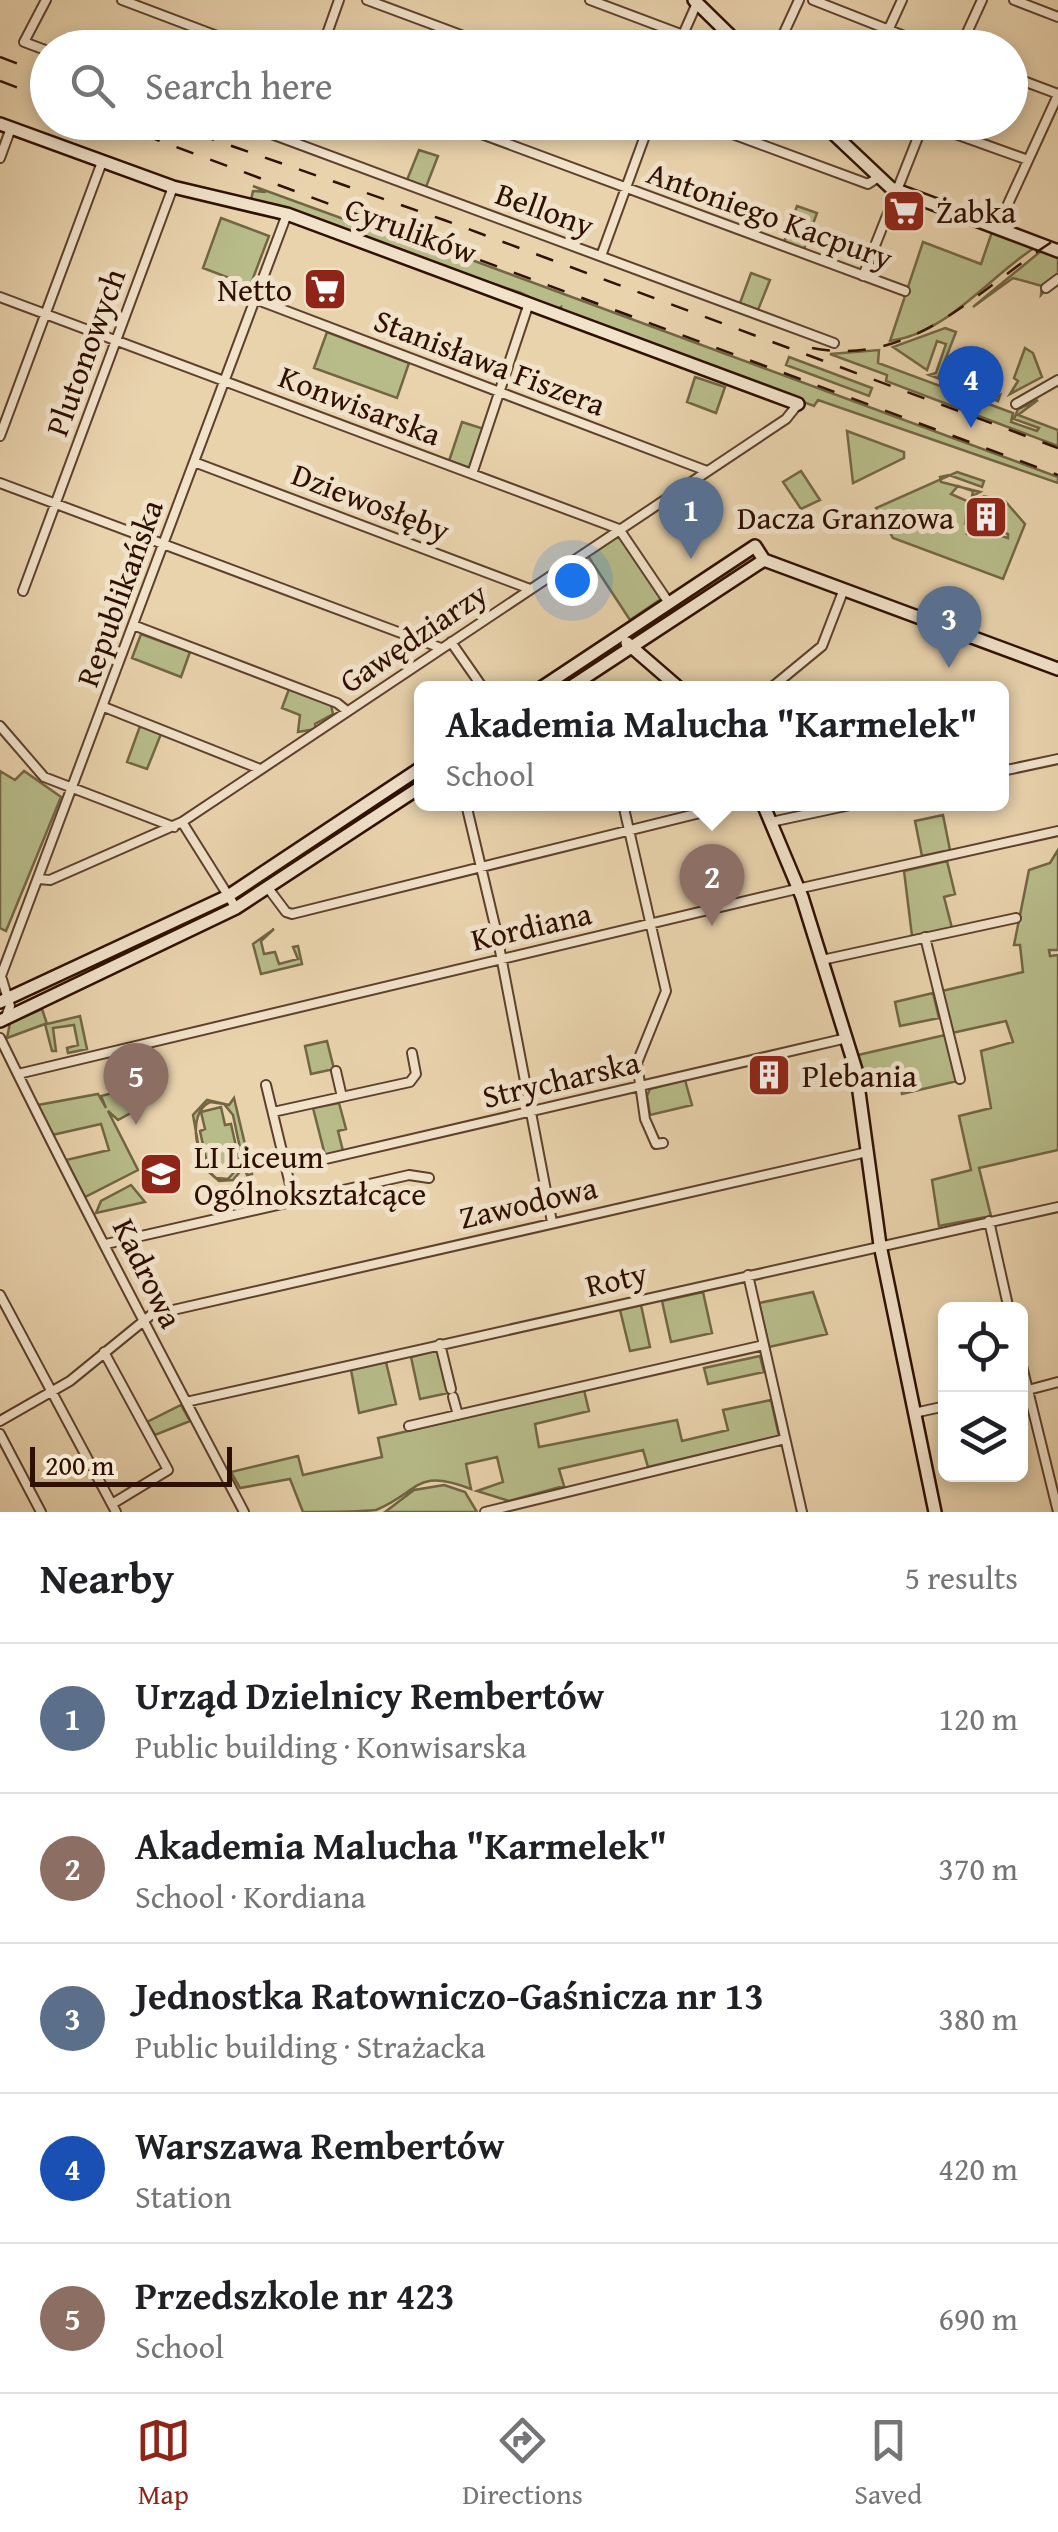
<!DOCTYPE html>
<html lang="en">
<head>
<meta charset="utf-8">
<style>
  :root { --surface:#fff; --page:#f2f2f2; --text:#202124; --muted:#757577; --line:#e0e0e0; --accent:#8f2418 }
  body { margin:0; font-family:"Gentium Book Plus",serif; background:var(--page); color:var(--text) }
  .controls { position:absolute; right:30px; bottom:30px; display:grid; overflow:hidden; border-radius:15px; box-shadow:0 5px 15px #0003 }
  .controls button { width:90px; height:90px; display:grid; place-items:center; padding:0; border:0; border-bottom:2px solid var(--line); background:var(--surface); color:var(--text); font:50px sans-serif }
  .scale { position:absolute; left:30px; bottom:25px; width:202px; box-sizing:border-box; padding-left:10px; border:5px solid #2e0f00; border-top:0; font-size:28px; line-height:35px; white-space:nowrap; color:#2e0f00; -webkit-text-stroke:8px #f1e2ca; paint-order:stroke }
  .you { position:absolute; left:572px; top:580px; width:35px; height:35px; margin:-25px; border:8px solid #fff; border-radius:50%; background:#1a73e8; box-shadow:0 0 0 15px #1a73e833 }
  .badge { display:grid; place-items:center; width:65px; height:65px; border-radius:50%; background:var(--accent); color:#fff; font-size:32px; font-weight:700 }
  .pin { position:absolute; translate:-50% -82px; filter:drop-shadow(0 2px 5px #0008) }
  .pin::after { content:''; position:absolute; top:52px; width:35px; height:30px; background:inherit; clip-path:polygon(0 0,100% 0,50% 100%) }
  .popup { position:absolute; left:414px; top:681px; width:595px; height:130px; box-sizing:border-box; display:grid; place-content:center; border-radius:15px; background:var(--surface); filter:drop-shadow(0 2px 8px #0005); font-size:32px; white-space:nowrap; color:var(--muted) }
  .popup b { font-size:38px; color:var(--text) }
  .popup::after { content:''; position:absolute; left:50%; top:100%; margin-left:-20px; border:20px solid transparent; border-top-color:var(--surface) }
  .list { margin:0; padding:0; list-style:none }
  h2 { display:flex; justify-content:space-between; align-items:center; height:130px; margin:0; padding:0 40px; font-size:42px }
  h2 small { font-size:32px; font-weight:400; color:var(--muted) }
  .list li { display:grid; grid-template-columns:65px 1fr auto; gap:30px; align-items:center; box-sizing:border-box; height:150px; padding:0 40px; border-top:2px solid var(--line) }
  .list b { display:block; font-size:38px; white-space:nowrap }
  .list p { margin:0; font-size:32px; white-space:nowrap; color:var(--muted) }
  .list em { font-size:32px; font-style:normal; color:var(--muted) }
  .icon { flex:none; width:55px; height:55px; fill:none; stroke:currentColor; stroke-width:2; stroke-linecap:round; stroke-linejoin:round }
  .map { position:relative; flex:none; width:1058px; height:1512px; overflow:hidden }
  .search { position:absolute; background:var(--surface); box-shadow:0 5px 15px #0003; left:30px; right:30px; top:30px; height:110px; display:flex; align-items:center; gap:25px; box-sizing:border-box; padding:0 35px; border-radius:55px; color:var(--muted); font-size:38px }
  .sheet { height:880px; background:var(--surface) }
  nav { display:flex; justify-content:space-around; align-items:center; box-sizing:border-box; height:140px; border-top:2px solid var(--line); background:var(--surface); font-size:28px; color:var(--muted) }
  nav a { display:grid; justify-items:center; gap:5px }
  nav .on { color:var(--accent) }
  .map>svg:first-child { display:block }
  .green { fill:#b7bc89; stroke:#726644; stroke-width:2.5; fill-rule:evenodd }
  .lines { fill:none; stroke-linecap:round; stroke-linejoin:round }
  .street-casing { stroke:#5d402b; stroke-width:12 }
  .secondary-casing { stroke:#2e0f00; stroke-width:16 }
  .street { stroke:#f1e2ca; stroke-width:8 }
  .secondary { stroke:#f1e2ca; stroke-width:11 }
  .rail { stroke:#2e0f00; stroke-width:2.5; stroke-dasharray:18 18; stroke-linecap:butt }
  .labels { text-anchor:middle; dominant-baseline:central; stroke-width:10; stroke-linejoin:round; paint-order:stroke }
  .street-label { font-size:32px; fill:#2e0f00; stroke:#f1e2ca }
  .poi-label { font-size:32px; fill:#2e0f00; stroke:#f1e2ca; text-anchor:start }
</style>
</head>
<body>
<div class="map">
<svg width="1058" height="1512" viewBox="0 0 1058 1512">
  <rect width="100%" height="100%" fill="#e9d3ad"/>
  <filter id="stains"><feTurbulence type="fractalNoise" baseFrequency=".002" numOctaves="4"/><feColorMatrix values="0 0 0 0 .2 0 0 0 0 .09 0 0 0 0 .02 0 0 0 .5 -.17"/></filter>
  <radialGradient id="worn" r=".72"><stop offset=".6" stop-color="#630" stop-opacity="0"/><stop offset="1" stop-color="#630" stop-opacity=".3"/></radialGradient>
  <path class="green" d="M419,150L438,156L426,187L407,180Z
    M253,186L393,237L396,232L1058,477V483L818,400L814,406L561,311V307L556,310L521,293L251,200L253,191L266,192Z
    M797,206L817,213L804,249L784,242Z
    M221,218L269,236L250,286L203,268Z
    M992,232L1034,248C988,278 946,334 890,341L923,242L981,264Z
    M1041,251L1058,257V277L1041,295L1042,286L1013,278L973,307Z
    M751,273L770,280L758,310L740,303Z
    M945,328L956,332L938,378L982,388L980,393L995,398L1000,395L998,401L929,375L936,373L946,344L937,341L927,370L893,347Z
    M327,332L409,363L397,398L314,368Z
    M1025,348L1033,353L1042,377L1010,394L1018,381L1014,378Z
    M879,350L878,363L1013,413L1011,422L1037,431L1039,428L1014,419L1018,409L1038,400L1018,415L1058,430V446L886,381L887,375L830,354Z
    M789,357L872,388L869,396L786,365Z
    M695,377L725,387L716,413L687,402Z
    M462,422L484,429L470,468L449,461Z
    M847,431L904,452V458L853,483Z
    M801,471L820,500L801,509L783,482Z
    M957,472L984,481L982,487L949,475L940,477L941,482L980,492L972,496L973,491L958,486L951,494L967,501L965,524L970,526L967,534L971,535L974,528L1008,538V534L995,528L1003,519C991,507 986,508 970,507L975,522H967L968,506L984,496L1005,501L1025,524L1003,579L893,538L876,508Z
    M619,536L661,599L630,620L588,556Z
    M141,634L190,652L181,677L132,658Z
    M289,689L331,705L333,714L315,724L316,729L298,732L300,715L282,708Z
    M140,726L161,734L147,769L127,762Z
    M0,771L15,780L24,771L61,797L6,931L0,928Z
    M943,815L950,850L922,856L915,821Z
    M1058,850V950H1049L1050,956L1058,955V1150L979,1168L991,1216L939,1226L932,1180L971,1170L959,1116L991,1108L981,1051L1013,1042L1006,1021L952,1033L942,991L1023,972L1020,945H1014L1029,870L1050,863Z
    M947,861L955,894L944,897L952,928L912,936L904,871Z
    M274,929L261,941L264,954L275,952L279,964L298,959L293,947L298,946L302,964L261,974L253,944Z
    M933,993L939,1018L900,1026L895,1002Z
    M42,1009L47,1024L80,1016L87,1049L68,1053L67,1048L78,1045L74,1025L53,1028L56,1051H52L45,1024L7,1038L10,1023Z
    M945,1035L957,1081L902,1094L898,1072L864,1078L858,1055Z
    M327,1041L334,1069L311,1074L305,1046Z
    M685,1080L692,1105L650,1115L647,1096L650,1089Z
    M120,1091L125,1102L133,1098L138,1109L118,1120L108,1111L138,1170L85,1197L66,1160L109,1150L101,1124L52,1135L38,1105L98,1094L106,1108L101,1096Z
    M234,1098L252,1174L247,1175L244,1167L233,1180L219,1181L202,1166L193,1115L207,1100L229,1105ZM210,1102L224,1104L233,1115L243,1162L228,1179L216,1178C197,1163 185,1114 210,1102Z
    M339,1103L346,1129L338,1131L343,1151L325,1155L313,1108Z
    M221,1107L225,1125L231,1124L239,1160L237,1165L213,1170L208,1168L200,1131L205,1129L201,1112Z
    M131,1185L145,1202L96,1213L101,1201Z
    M703,1292L712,1333L671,1342L662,1301Z
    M813,1292L827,1334L769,1347L759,1303Z
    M641,1305L650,1347L630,1351L620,1310Z
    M439,1350L448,1393L420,1399L411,1357Z
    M760,1356L764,1372L708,1384L704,1368Z
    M386,1362L396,1404L359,1413L351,1370Z
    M584,1390L589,1411L535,1424L539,1447L677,1420L682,1441L728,1430L723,1410L771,1400L779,1436L648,1467L643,1450L559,1469L564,1486L509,1501L477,1491L503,1482L497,1457L466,1464L471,1489C415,1467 420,1492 376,1510C356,1512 325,1512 303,1512L290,1479L240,1488L231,1472L298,1456L303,1475L382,1457L378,1438Z
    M181,1405L190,1421L155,1435L147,1422Z
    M444,1485L465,1492L477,1512H385L414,1490Z"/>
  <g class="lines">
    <g class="street-casing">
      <path id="street" d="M46,0L24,42L48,51
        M122,0L249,48
        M367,0L496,48
        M590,0L718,48
        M813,0L935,48
        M1014,0L1058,17
        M322,48L339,0
        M677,48L697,3
        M777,48L799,0
        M880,48L902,0
        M960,48L982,0
        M1010,76L1058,94
        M239,122L834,343
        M449,122L905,291
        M700,122L868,184L877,178
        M922,122L1028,160
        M838,139L847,122
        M288,140L294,122
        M0,158L11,128
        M997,228L1058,95
        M601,256L650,122
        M863,276L924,122
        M1046,288L1058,279
        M0,297L619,529L669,603
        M255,299L707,471
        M1016,404L1058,380
        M0,436L102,162
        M194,462L530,589
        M472,474L529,303
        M0,483L441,648
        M23,591L173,187
        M133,625L337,703L347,711
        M451,642L483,688
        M771,688L822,646L844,589
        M104,707L260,769
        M0,726L44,777L174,827
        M1002,771L1058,759
        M466,804L496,930L552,1222
        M623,804L666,991L637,1063L645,1119L656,1144L663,1143
        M182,822L236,908
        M771,822L855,804
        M39,879L50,880L182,822L786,419L798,404
        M268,888L286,912L292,914L736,804
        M925,937L960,1079
        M822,960L1016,918
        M7,1014L10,1006L1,976L287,214
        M0,1038C78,1198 161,1354 244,1512
        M336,1071L342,1097
        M18,1074L788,891L1058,831
        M266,1085L294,1201
        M273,1112L410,1082L416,1074L412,1053
        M287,1168L847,1038
        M989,1221L1009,1310
        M106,1244L409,1175L429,1178
        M748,1275L802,1512
        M0,1295L116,1512
        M440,1344L451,1389
        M104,1352L168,1470L112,1504
        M1020,1358L1058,1512
        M1028,1390L1058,1382
        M453,1397L458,1415
        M186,1402L1058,1207
        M914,1413L946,1406
        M0,1421L70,1381L151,1315L867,1152
        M409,1426L764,1345
        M0,1434L41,1512
        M485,1512L785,1439"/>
    </g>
    <g class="secondary-casing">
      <path id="secondary" d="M694,0L743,48
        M821,122L891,188L1058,251
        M0,124L173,187L287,214L798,404
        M627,643L679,688
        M541,688L755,546L764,560L1058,669
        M569,688L764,560
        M763,804L802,897L856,1070L880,1245L935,1512
        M0,1002L228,896L422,767
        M0,1021L236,908L422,786"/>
    </g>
    <use href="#street" class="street"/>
    <use href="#secondary" class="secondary"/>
    <path class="rail" d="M0,57L48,75
      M0,81L48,99
      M109,122L1058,475
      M163,122L444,220L1058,448
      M812,348C915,368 979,287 1058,238"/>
  </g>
  <defs>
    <g id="supermarket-square" transform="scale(2.25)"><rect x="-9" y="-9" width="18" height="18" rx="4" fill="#8f2418" stroke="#f1e2ca"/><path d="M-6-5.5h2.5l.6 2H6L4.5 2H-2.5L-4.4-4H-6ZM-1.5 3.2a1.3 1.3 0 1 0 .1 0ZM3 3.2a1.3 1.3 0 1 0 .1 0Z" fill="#fff"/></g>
    <g id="building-square" transform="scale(2.25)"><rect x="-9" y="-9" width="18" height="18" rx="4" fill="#8f2418" stroke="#f1e2ca"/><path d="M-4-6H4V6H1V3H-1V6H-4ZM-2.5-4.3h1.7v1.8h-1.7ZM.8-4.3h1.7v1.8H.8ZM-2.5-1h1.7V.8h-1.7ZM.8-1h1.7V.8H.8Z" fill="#fff"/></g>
    <g id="school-square" transform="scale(2.25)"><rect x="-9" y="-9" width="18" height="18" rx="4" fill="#8f2418" stroke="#f1e2ca"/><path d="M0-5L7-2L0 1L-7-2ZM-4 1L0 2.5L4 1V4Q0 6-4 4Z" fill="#fff"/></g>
  </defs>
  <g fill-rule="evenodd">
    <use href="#supermarket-square" x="904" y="211"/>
    <use href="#supermarket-square" x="325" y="289"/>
    <use href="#building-square" x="986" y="517"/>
    <use href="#building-square" x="769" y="1075"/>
    <use href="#school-square" x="161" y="1174"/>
  </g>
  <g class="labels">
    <g class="street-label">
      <text transform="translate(545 209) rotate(20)">Bellony</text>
      <text transform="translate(770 215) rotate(20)">Antoniego Kacpury</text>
      <text transform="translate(411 230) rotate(20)">Cyrulików</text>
      <text transform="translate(85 352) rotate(-70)">Plutonowych</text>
      <text transform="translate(490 362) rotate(21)">Stanisława Fiszera</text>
      <text transform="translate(360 405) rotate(21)">Konwisarska</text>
      <text transform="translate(371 502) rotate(21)">Dziewosłęby</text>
      <text transform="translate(119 593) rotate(-70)">Republikańska</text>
      <text transform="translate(413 637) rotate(-34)">Gawędziarzy</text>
      <text transform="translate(531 926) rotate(-13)">Kordiana</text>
      <text transform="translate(561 1079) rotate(-13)">Strycharska</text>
      <text transform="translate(528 1202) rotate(-13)">Zawodowa</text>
      <text transform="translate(148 1273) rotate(64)">Kadrowa</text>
      <text transform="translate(616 1279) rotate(-13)">Roty</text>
    </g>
    <g class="poi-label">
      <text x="936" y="211">Żabka</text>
      <text x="292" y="289" text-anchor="end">Netto</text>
      <text x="954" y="517" text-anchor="end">Dacza Granzowa</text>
      <text x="802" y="1075">Plebania</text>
      <text x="194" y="1156">LI Liceum<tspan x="194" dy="37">Ogólnokształcące</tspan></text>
    </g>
  </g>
  <rect width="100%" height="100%" filter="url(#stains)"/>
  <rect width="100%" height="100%" fill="url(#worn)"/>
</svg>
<div class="controls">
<button><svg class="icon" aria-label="locate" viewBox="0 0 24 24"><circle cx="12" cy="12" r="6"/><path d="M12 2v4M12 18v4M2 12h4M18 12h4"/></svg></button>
<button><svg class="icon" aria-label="layers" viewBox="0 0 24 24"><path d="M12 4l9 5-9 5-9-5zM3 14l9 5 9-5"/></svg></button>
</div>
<div class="scale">200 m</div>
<div class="you"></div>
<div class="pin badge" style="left:691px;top:559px;background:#5c6f8a">1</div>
<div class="pin badge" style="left:712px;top:926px;background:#8d6e63">2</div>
<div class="popup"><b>Akademia Malucha &quot;Karmelek&quot;</b>School</div>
<div class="pin badge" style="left:949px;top:668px;background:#5c6f8a">3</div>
<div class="pin badge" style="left:971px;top:428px;background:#1a4fb4">4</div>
<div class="pin badge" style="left:136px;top:1125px;background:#8d6e63">5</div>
<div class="search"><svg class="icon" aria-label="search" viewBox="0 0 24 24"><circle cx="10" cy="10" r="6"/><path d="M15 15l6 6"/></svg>Search here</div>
</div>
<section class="sheet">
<h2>Nearby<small>5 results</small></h2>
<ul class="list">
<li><span class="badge" style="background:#5c6f8a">1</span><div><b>Urząd Dzielnicy Rembertów</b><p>Public building · Konwisarska</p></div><em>120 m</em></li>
<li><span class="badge" style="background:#8d6e63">2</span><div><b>Akademia Malucha &quot;Karmelek&quot;</b><p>School · Kordiana</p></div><em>370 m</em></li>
<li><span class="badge" style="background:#5c6f8a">3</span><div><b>Jednostka Ratowniczo-Gaśnicza nr 13</b><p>Public building · Strażacka</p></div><em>380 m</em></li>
<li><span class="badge" style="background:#1a4fb4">4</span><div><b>Warszawa Rembertów</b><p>Station</p></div><em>420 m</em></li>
<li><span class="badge" style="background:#8d6e63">5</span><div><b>Przedszkole nr 423</b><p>School</p></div><em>690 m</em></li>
</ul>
</section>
<nav>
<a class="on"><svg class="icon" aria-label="map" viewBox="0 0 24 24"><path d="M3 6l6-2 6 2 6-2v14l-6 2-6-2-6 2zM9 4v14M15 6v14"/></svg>Map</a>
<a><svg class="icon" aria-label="directions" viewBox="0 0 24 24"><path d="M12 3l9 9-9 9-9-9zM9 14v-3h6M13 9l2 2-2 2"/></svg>Directions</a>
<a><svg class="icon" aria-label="saved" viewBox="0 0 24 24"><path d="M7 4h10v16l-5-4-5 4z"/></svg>Saved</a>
</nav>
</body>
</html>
